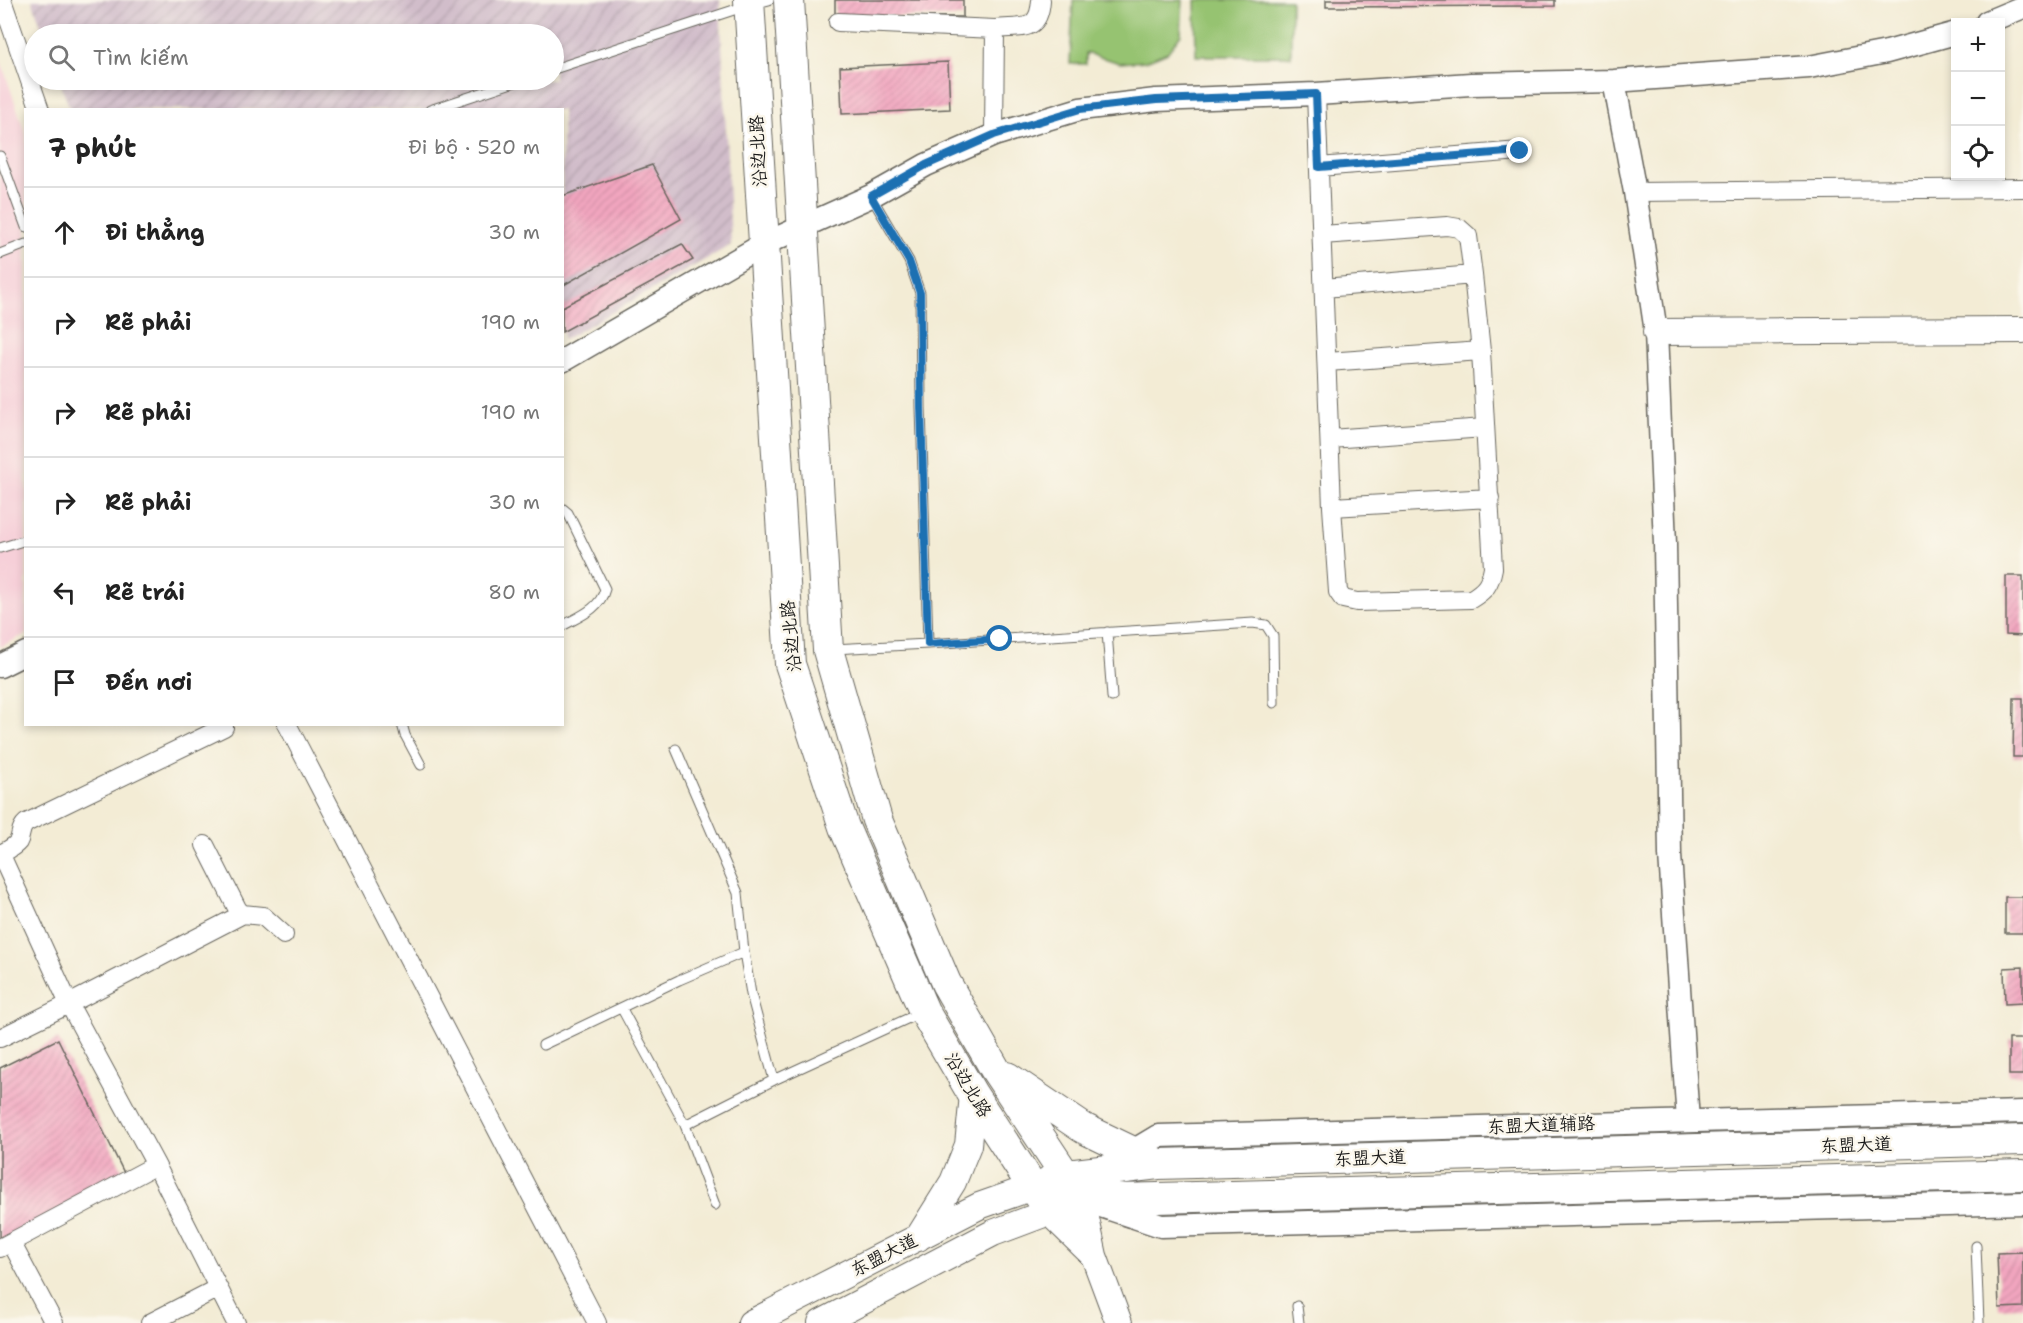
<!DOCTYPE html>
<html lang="vi">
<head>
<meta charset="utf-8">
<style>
  :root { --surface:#fff; --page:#f6f6f6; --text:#222; --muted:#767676; --line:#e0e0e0 }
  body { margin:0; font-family:"Shantell Sans","LXGW WenKai TC",sans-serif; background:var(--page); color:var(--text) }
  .controls { position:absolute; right:18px; top:18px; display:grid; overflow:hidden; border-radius:0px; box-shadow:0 3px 9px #0003 }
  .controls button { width:54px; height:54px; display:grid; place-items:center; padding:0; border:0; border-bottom:2px solid var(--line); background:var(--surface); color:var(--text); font:30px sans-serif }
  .stop { position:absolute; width:18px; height:18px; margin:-14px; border:4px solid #1f6fb2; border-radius:50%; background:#fff }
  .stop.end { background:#1f6fb2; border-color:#fff; box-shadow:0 2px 6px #0008 }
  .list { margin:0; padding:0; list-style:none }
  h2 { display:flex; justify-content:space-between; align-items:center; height:78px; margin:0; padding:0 24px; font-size:26px }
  h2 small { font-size:20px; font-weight:400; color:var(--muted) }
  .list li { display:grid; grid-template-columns:39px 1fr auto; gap:18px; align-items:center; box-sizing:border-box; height:90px; padding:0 24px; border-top:2px solid var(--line) }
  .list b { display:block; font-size:22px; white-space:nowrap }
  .list em { font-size:20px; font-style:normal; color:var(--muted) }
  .icon { flex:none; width:33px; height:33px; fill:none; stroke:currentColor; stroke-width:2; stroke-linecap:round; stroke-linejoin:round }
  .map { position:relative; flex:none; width:2023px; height:1323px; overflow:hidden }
  .search { position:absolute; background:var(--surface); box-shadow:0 3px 9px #0003; left:24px; top:24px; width:540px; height:66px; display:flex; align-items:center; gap:15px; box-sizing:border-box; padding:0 21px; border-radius:33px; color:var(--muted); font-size:22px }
  .panel { position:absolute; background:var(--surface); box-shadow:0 3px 9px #0003; left:24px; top:108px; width:540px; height:618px; border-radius:0px }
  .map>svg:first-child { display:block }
  .built { fill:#f6cfd8 }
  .industrial { fill:url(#industrial-furrows) }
  .garden { fill:#96c371; stroke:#597046; stroke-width:1.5 }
  .building { fill:url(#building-hatch) }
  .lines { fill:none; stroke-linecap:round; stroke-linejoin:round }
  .service-casing { stroke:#67655d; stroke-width:11 }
  .minor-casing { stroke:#67655d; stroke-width:20 }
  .tertiary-casing { stroke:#67655d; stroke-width:25 }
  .secondary-casing { stroke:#67655d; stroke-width:28 }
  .trunk-casing { stroke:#67655d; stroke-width:32 }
  .service { stroke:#fff; stroke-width:9 }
  .minor { stroke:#fff; stroke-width:18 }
  .tertiary { stroke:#fff; stroke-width:22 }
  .secondary { stroke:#fff; stroke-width:26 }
  .trunk { stroke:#fff; stroke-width:30 }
  .route { stroke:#1f6fb2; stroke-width:8 }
  .labels { text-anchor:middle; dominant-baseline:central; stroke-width:5; stroke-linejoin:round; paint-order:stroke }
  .street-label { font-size:18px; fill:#1c1c1c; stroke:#fbf7ec }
</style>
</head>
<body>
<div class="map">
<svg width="2023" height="1323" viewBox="0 0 2023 1323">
  <defs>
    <pattern id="industrial-furrows" width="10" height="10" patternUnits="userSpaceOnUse" patternTransform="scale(1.5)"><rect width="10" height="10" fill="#d1bdca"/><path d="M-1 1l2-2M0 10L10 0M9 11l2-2" fill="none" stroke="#b3a2ad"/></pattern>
    <pattern id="building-hatch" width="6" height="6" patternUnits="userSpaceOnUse" patternTransform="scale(1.5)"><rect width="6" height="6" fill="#f2a6bf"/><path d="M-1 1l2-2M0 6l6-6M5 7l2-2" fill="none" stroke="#cf8ea4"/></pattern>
  </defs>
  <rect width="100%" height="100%" fill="#fbf7ec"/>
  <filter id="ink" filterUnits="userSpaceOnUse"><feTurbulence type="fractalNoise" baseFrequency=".0167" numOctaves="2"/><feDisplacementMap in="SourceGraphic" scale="12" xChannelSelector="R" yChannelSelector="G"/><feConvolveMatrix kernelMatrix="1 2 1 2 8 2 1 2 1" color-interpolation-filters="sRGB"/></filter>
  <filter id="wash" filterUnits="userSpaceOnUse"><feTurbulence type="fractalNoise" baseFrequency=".008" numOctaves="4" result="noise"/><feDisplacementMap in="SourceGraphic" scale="24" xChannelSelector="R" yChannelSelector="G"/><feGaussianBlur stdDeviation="1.35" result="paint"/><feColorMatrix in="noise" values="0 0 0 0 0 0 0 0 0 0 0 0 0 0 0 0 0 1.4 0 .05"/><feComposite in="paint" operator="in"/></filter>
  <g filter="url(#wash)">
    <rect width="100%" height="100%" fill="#f3ecd5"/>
    <path class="built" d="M0,58L26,135V634L0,647Z"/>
    <path class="industrial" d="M32,0H720L731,245L563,340L562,110L70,109L59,80H554V34H44Z"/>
    <path class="garden" d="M1073,0H1183L1181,34L1168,52L1146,61L1120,63L1086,53V64H1070Z
      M1195,0H1291V56H1196Z"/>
    <g id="blocks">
      <path class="building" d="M835,0H963V17L835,16Z
        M1326,0H1555V6L1326,7Z
        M948,62L950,109L842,114L840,67Z
        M652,165L681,219L562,286V196Z
        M682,244L693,260L562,332V307Z
        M2006,576H2023V636L2006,635Z
        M2014,698H2023V757H2013Z
        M2005,897H2023V933H2005Z
        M2023,967V1003L2005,1004L2004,968Z
        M58,1039L127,1179L0,1241V1068Z
        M2009,1039H2023V1075H2009Z
        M2023,1252V1307L1999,1308L1997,1253Z"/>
    </g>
  </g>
  <g filter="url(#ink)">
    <use href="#blocks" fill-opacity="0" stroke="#67655d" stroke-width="1.5"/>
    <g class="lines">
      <g class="service-casing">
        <path id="service" d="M554,69L749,5L769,0
          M430,110L521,80
          M0,156L26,227
          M871,196L909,261L920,293L921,407L928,644L1253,623L1266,625L1273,636L1274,703
          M0,254L26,244
          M562,508L568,513L605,589C600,609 580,616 562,626
          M0,548L26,540
          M1107,632L1112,697
          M833,649L928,644
          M402,724L405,735L421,765
          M676,749L738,893L744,952
          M622,1009L685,1125L715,1205
          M543,1045L679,980L744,952L751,994L774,1080
          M685,1125L774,1080L922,1012
          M1976,1246L1979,1323
          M1297,1306L1299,1323"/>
      </g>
      <g class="minor-casing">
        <path id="minor" d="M2,0L40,110
          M838,22L995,29
          M1316,94L1332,507L1338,592L1343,599L1357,602L1471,599C1486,590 1490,584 1493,568L1481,351L1473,275L1468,236L1459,228L1447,226L1322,235
          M994,135L995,29C1022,26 1039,33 1041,0
          M1319,167L1520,151
          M1635,192L2023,188
          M1324,288L1473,275
          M1327,362L1481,351
          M1330,439L1485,428
          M1332,507L1490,498
          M287,724L597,1323
          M0,853L69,1004L243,914L238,910L205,845
          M1,854C6,851 14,847 18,842C22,835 19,829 26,823L224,727
          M243,914L263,916L284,935
          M0,1038L69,1004L156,1165L236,1323
          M11,1242L54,1323
          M0,1248L156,1165
          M150,1323L218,1288"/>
      </g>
      <g class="tertiary-casing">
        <path id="tertiary" d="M1987,22L2023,7
          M1614,81L1635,192L1656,332L1665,544L1670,855L1688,1121
          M562,361L764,244L871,196L926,165L994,135L1080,109L1156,100L1316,94L1471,84L1614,81L1809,67L1887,52L1956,33
          M0,666L26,653
          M1121,1155L1133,1151L1158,1136L2023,1112
          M1095,1204L1161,1226L2023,1203"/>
      </g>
      <g class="secondary-casing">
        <path id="secondary" d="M1656,332L2023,330
          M918,1238L953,1182L968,1145L973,1095
          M1094,1256L1119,1323
          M751,1323L979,1206L1033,1187
          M821,1323L993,1233L1049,1212L1094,1256L1082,1200"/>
      </g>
      <g class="trunk-casing">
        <path id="trunk" d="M749,0L790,664L844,827L924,1011L973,1095L1049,1212L1082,1200L2023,1175
          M789,0L828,650L877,820L946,983L995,1069L1082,1200
          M1007,1077L1083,1128L1158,1164
          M1050,1181L1067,1175L1158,1164L2023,1140"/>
      </g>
      <use href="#service" class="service"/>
      <use href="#minor" class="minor"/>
      <use href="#tertiary" class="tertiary"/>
      <use href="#secondary" class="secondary"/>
      <use href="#trunk" class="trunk"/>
    </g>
  </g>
  <g class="lines" filter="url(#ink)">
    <path class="route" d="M1000,639L928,644L921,407L920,293L909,261L871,196L926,165L994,135L1080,109L1156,100L1316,94L1319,167L1520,151"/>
  </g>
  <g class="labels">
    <g class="street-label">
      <text transform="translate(758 151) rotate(-93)">沿边北路</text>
      <text transform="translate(791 636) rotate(-96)">沿边北路</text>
      <text transform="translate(968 1085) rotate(59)">沿边北路</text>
      <text transform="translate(1541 1125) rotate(-2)">东盟大道辅路</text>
      <text transform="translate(1856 1145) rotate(-2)">东盟大道</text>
      <text transform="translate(1370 1158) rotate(-2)">东盟大道</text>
      <text transform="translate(884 1255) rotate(-27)">东盟大道</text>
    </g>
  </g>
</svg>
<div class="controls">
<button>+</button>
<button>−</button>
<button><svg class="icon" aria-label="locate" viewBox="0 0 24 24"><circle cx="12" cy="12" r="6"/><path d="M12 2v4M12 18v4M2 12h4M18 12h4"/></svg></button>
</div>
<div class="stop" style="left:1000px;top:639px"></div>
<div class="stop end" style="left:1520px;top:151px"></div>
<div class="search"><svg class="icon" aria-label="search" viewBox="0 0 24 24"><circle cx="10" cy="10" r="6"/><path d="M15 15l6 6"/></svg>Tìm kiếm</div>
<section class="panel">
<h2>7 phút<small>Đi bộ · 520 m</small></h2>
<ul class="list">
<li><svg class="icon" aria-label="ahead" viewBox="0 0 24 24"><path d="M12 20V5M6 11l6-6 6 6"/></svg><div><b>Đi thẳng</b></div><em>30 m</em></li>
<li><svg class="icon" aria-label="right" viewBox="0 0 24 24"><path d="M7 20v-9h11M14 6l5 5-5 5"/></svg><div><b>Rẽ phải</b></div><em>190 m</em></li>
<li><svg class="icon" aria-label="right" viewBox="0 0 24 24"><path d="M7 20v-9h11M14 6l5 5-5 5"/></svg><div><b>Rẽ phải</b></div><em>190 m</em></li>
<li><svg class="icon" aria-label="right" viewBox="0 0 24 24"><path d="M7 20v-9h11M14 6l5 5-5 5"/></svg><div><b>Rẽ phải</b></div><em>30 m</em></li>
<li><svg class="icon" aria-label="left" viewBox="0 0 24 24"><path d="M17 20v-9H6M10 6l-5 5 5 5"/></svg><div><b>Rẽ trái</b></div><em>80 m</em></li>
<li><svg class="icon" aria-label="arrive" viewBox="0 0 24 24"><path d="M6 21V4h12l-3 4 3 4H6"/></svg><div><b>Đến nơi</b></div></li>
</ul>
</section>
</div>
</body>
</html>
